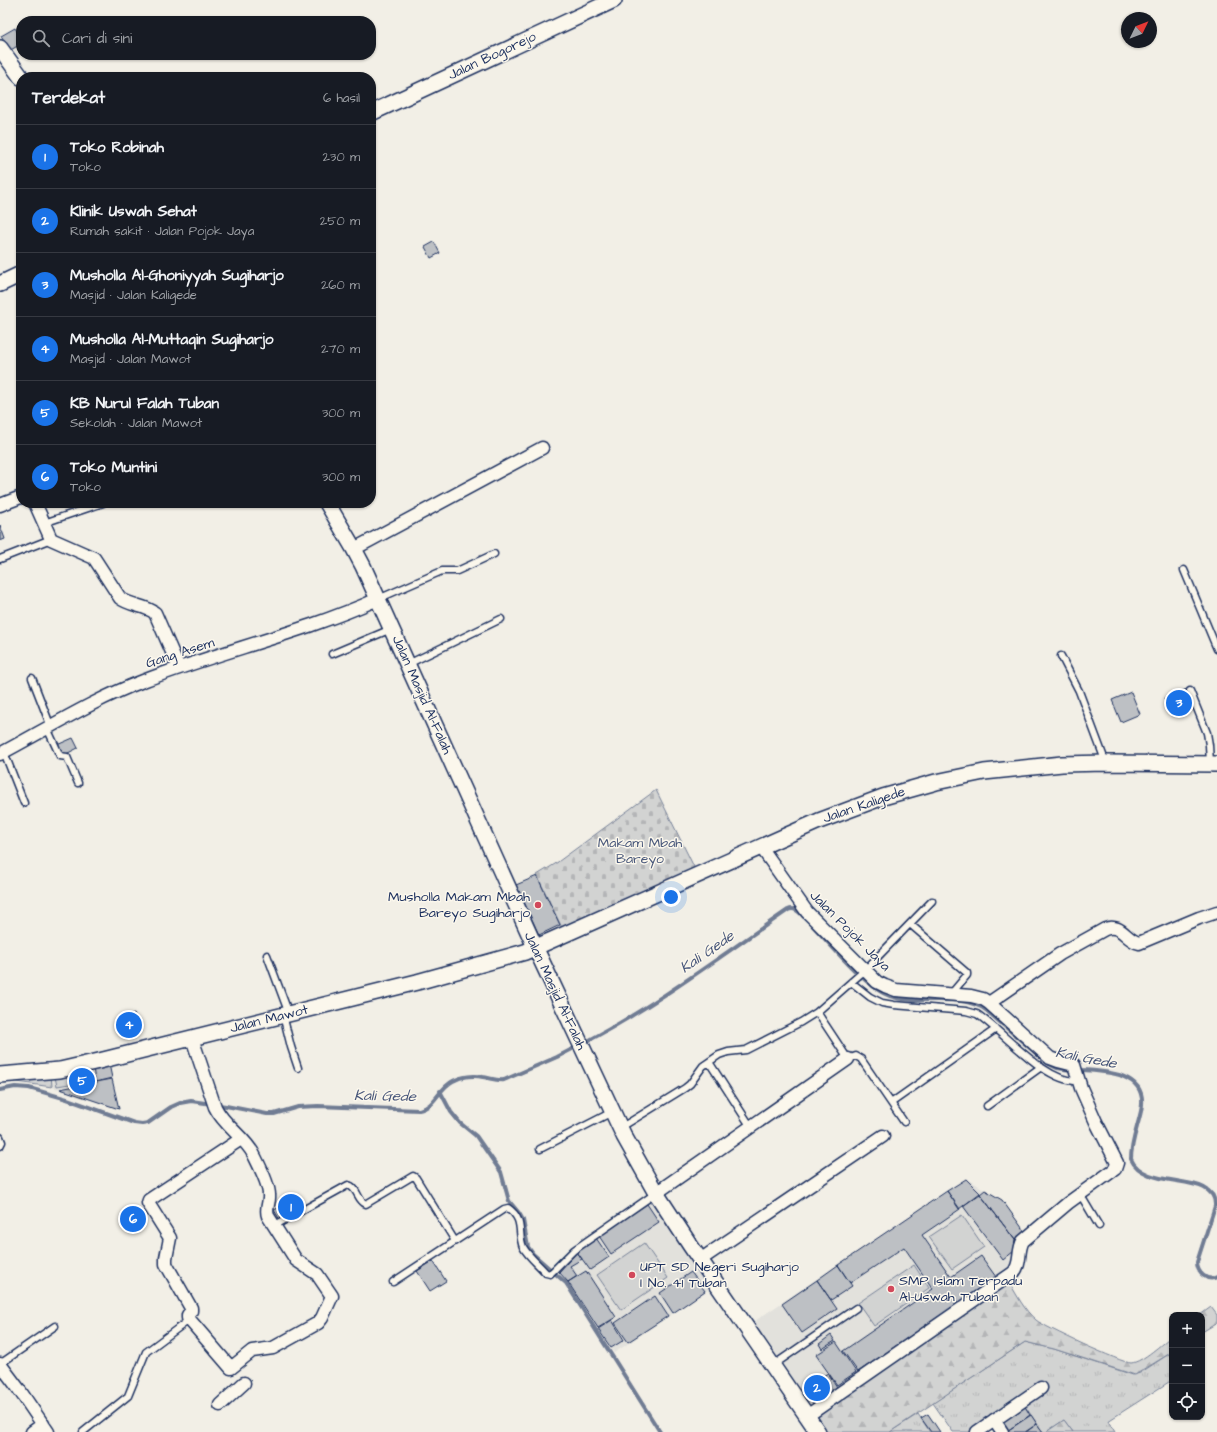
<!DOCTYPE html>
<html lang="id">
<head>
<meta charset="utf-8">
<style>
  :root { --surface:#171b24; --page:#242831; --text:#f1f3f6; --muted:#9ea1a6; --line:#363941; --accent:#1a73e8 }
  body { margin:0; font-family:"Architects Daughter",sans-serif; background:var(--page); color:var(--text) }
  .controls { position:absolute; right:12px; bottom:12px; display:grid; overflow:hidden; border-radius:8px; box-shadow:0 1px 3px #0004 }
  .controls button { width:36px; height:36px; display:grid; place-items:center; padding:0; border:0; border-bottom:1px solid var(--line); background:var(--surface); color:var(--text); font:20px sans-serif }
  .compass { position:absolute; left:1121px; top:12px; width:36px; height:36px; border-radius:50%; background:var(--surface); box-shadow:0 1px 3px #0004; rotate:47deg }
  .you { position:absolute; left:671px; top:897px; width:14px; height:14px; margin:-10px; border:3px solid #fff; border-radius:50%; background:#1a73e8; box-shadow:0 0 0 6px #1a73e833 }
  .badge { display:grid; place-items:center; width:26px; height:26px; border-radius:50%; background:var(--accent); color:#fff; font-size:13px; font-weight:700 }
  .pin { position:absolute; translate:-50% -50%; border:2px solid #fff; box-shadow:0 1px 4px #0006 }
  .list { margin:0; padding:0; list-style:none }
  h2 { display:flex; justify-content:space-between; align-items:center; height:52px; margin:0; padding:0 16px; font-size:17px }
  h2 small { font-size:13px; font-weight:400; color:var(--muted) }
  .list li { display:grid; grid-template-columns:26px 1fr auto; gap:12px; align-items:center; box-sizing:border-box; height:64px; padding:0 16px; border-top:1px solid var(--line) }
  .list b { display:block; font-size:15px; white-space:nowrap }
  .list p { margin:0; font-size:13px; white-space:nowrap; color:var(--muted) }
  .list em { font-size:13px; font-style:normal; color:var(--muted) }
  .icon { flex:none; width:22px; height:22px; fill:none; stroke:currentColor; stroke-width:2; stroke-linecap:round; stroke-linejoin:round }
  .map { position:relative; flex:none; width:1217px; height:1432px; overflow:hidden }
  .search { position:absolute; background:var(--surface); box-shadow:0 1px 3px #0004; left:16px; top:16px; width:360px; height:44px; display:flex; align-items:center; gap:10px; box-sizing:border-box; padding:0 14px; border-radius:16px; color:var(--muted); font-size:15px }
  .panel { position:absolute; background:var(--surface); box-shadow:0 1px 3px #0004; left:16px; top:72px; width:360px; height:436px; border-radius:16px }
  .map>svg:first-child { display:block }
  .built { fill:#e2e1dc }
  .grass { fill:url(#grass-tufts); stroke:#768198 }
  .forest { fill:url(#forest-firs); stroke:#768198 }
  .cemetery { fill:url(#cemetery-stones); stroke:#768198 }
  .green { fill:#d2d3d2; stroke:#768198 }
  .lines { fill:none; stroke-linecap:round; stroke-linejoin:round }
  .stream { stroke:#707b93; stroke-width:4 }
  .building { fill:#bdc0c4; stroke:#1b2f5e }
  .service-casing { stroke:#1b2f5e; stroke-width:9 }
  .minor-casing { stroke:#1b2f5e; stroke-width:15 }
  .tertiary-casing { stroke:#1b2f5e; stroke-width:18 }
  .service { stroke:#fbf7ec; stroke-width:6 }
  .minor { stroke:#fbf7ec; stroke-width:12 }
  .tertiary { stroke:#fbf7ec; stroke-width:15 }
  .poi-dot { fill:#d1495b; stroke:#fbf7ec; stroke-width:1.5 }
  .labels { text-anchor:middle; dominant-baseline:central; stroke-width:3; stroke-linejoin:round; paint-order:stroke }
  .street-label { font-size:14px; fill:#1b2f5e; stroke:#fbf7ec }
  .park-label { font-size:14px; fill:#49587b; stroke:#fbf7ec }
  .poi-label { font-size:14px; fill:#1b2f5e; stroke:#fbf7ec; text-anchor:start }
  .water-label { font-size:15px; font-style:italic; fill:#465579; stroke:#fbf7ec }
</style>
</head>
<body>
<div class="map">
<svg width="1217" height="1432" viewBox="0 0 1217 1432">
  <defs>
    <pattern id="grass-tufts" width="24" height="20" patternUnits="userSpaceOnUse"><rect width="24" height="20" fill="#d2d3d2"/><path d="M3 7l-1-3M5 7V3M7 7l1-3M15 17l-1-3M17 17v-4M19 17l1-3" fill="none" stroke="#b4b5b7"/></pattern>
    <pattern id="forest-firs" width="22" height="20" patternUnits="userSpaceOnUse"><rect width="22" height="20" fill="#d2d3d2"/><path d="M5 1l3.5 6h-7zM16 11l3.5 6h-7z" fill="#b4b5b7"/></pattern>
    <pattern id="cemetery-stones" width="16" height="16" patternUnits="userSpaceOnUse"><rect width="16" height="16" fill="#d2d3d2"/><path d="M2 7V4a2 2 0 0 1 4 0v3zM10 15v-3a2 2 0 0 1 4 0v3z" fill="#b4b5b7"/></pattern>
  </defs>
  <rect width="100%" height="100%" fill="#f2efe6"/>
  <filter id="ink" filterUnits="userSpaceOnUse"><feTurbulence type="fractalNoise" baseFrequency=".025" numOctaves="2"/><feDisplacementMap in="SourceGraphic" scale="8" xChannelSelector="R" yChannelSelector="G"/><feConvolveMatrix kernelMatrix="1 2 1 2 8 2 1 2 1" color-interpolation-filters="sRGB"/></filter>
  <g filter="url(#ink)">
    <path class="built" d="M109,1063L119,1110L66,1091L52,1087L51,1075Z
      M966,1178L1002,1200L1026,1232L1016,1240L1014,1266L810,1407L752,1323Z
      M652,1200L711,1288L614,1353L567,1281L559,1272L577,1251Z"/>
    <path class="grass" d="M51,1075L52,1087L3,1080Z
      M1025,1342L1054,1349L1133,1375L1140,1373L1172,1352V1380L1108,1421L1115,1432H1073L1064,1420L1046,1432H1043L1024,1405L985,1432H953L933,1403Z
      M918,1414L930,1432H890Z"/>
    <path class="forest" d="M1009,1282C1017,1295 1024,1310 1036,1320C1044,1327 1122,1363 1131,1363C1143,1362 1162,1343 1172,1336V1352L1135,1375L1054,1349L1025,1342L890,1432H827L816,1416Z
      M1211,1307L1217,1315V1323L1202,1332V1315H1200Z
      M1064,1420L1073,1432H1046Z"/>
    <path class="cemetery" d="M656,790L695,869L563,930L537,875L555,864Z"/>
    <path class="green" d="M80,1072L82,1082L57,1086L55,1077Z
      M962,1215L984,1247L952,1269L929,1237Z
      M644,1243L668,1278L621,1310L597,1275Z
      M914,1265L929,1288L874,1326L858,1303Z"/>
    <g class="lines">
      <path class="stream" d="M813,926C831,945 867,989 890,996C919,1006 960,992 986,1010L1047,1063L1057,1068L1071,1070
        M584,1043C656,1005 721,956 788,910C795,907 799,912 804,917
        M1078,1070C1104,1071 1150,1072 1141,1111C1138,1126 1131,1142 1131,1159C1145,1192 1217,1170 1215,1206L1197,1262C1197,1273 1207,1282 1217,1277
        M0,1090L15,1087L29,1088L67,1099L134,1123L142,1124L148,1123L171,1107L180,1103L191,1101L226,1106L267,1114H274L298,1107L318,1106L419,1110C434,1108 439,1088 453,1081C462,1076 474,1075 483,1077C490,1078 497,1081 504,1080L557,1057L578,1046
        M440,1091L451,1112L460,1123L476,1136L501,1172L509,1201L519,1213L523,1220L528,1247L533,1254L566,1283L660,1432"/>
    </g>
    <path class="building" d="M15,28L21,38V44L9,51L1,36Z
      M434,242L440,253L431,258L425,247Z
      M0,525L5,539L0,541Z
      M1187,689L1194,708L1172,716L1164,698Z
      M1131,692L1140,714L1121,722L1112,700Z
      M73,738L78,748L62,756L57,745Z
      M537,876L560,925L539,935L516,885Z
      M134,1014L140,1031L123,1036L117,1020Z
      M109,1064L112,1078L95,1082L93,1067Z
      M112,1079L119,1109L60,1089Z
      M966,1179L980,1193L959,1209L947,1191Z
      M985,1190L1002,1200L1025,1232L1015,1240L980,1194Z
      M947,1191L960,1209L922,1235L951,1277L981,1256L996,1277L858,1372L843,1351L933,1289L904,1247L850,1283L838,1265Z
      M296,1194L304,1207L280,1220L274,1210L280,1207L278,1203Z
      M980,1194L1015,1240L1014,1251L1003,1260L963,1206Z
      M647,1204L659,1222L611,1254L599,1236Z
      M135,1208L144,1222L131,1231L121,1216Z
      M596,1238L609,1257L590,1270L577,1252Z
      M577,1252L582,1259L570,1266L577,1276L568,1282L559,1272Z
      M433,1261L446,1281L430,1291L417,1271Z
      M838,1265L852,1286L831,1300L817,1280Z
      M586,1271L616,1317L598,1328L568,1282Z
      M691,1272L705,1291L673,1313L660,1293Z
      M817,1280L837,1309L802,1333L782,1304Z
      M655,1296L668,1316L628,1342L615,1323Z
      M612,1320L624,1340L611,1348L598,1329Z
      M831,1335L835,1341L822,1349L819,1344Z
      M836,1342L856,1372L837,1385L816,1355Z
      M828,1373L837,1387L816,1401L805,1384L820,1374L821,1377Z
      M1024,1405L1030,1415L1007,1431L1001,1421Z
      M928,1414L940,1432H931L921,1418Z
      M1031,1415L1037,1424L1025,1432H1008L1007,1431Z
      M1037,1424L1043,1432H1026Z"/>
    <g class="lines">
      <g class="service-casing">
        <path id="service" d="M44,523L103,503
          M0,559L51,539
          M1184,570L1217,649
          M378,599L442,571H457L494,554
          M332,654L391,629
          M1061,656L1079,691L1106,763
          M408,664L501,619
          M32,678L51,727
          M1190,691L1207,733L1209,745L1210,764
          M47,728L60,756L67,757L78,783
          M4,752L24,803
          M910,924L967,973V975L951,994
          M267,955L289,1014
          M851,982L870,997L882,1003L894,1005L966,1011L977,1014C1004,1032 1045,1083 1078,1081
          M817,1012L848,1059L856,1056L861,1059L904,1122
          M283,1015L291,1047L298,1068
          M709,1062L751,1127
          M891,1103L996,1029
          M987,1106L1041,1067
          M620,1128L685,1088L690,1084L703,1066L719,1055L728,1052L746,1050L801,1022L817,1012L865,970L932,901
          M0,1137L2,1142L0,1146
          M540,1149L612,1112
          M1080,1194L1099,1226
          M274,1226L348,1185C358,1187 357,1201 366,1204L413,1176L416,1178L455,1241
          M393,1282L504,1209L508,1208C525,1220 517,1233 523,1247C528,1256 539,1265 546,1273L550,1274L574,1250L656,1193
          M0,1364L55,1326
          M772,1366L856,1308
          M83,1432L128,1396L146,1352L189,1320"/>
      </g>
      <g class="minor-casing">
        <path id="minor" d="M35,503L51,539L94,558L120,598C130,606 145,605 155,613L179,668
          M0,505L21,497
          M354,549L542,448
          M0,754C47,729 93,700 143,681C221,651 302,633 378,599
          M761,847L807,912L877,982L885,986L896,990L971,996L983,999L989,1003L1050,1058L1058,1061L1074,1065L1081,1088L1096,1122L1117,1163L1115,1169L1068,1203L1023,1241C1017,1251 1022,1264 1013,1273L807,1416
          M989,1003L1060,954L1105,929C1122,923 1125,940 1139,943L1199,918L1217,912
          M192,1038L215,1107C224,1126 245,1137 254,1155C259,1165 269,1184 269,1195C270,1203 265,1208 268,1216L296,1260L317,1274L332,1296L322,1318L318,1323L273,1348L252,1351L231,1368L188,1318V1315L191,1311V1308L166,1264V1258L170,1238L148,1203L149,1200L241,1139
          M656,1193L848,1059
          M700,1260L883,1136
          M0,1364L18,1388L48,1432
          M220,1405L244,1383
          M994,1420L1002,1432
          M32,1432L43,1424
          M977,1432L1041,1388"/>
      </g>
      <g class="tertiary-casing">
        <path id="tertiary" d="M0,48L21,77
          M371,113L614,0
          M0,284L21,274
          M327,503L354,549L363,566L536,949L624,1136L656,1193L690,1245L818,1432
          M0,1075L60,1070L99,1061L417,982L525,952L819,821L883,797L936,782L984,772L1062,764L1106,763L1217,764"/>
      </g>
      <use href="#service" class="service"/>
      <use href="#minor" class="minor"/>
      <use href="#tertiary" class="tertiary"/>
    </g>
  </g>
  <g class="poi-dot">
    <circle cx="538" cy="905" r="4"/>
    <circle cx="632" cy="1275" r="4"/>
    <circle cx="891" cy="1289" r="4"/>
  </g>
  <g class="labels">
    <g class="street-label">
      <text transform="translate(492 56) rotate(-25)">Jalan Bogorejo</text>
      <text transform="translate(180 653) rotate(-18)">Gang Asem</text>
      <text transform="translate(422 695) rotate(66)">Jalan Masjid Al-Falah</text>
      <text transform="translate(864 805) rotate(-19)">Jalan Kaligede</text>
      <text transform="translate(850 931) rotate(45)">Jalan Pojok Jaya</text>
      <text transform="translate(555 991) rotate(65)">Jalan Masjid Al-Falah</text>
      <text transform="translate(269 1019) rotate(-14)">Jalan Mawot</text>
    </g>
    <g class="park-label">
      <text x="640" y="843">Makam Mbah<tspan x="640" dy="16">Bareyo</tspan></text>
    </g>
    <g class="poi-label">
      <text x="530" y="897" text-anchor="end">Musholla Makam Mbah<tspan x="530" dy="16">Bareyo Sugiharjo</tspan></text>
      <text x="640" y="1267">UPT SD Negeri Sugiharjo<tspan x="640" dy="16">I No. 41 Tuban</tspan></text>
      <text x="899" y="1281">SMP Islam Terpadu<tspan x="899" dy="16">Al-Uswah Tuban</tspan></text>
    </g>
    <g class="water-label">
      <text transform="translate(707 952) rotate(-35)">Kali Gede</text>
      <text transform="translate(1086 1058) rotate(11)">Kali Gede</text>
      <text transform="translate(385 1096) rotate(1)">Kali Gede</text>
    </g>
  </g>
</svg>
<div class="controls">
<button>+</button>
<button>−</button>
<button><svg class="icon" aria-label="locate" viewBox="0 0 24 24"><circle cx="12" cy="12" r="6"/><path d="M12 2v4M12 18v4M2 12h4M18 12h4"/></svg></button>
</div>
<svg class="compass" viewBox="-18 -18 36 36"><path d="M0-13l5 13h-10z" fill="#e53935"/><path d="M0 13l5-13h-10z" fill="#9ea1a6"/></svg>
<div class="you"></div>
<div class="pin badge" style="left:291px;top:1207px">1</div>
<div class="pin badge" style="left:817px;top:1388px">2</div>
<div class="pin badge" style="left:1179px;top:703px">3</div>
<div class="pin badge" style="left:129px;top:1025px">4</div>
<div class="pin badge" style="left:82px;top:1081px">5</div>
<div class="pin badge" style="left:133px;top:1219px">6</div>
<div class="search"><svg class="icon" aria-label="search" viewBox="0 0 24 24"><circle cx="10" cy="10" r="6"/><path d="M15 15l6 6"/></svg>Cari di sini</div>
<section class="panel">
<h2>Terdekat<small>6 hasil</small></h2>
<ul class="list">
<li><span class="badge">1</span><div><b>Toko Robinah</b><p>Toko</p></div><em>230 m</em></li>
<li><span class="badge">2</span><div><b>Klinik Uswah Sehat</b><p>Rumah sakit · Jalan Pojok Jaya</p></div><em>250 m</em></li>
<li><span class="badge">3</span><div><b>Musholla Al-Ghoniyyah Sugiharjo</b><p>Masjid · Jalan Kaligede</p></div><em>260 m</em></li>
<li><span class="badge">4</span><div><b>Musholla Al-Muttaqin Sugiharjo</b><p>Masjid · Jalan Mawot</p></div><em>270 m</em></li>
<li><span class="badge">5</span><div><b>KB Nurul Falah Tuban</b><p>Sekolah · Jalan Mawot</p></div><em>300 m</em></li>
<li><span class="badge">6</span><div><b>Toko Muntini</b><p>Toko</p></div><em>300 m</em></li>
</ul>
</section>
</div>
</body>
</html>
